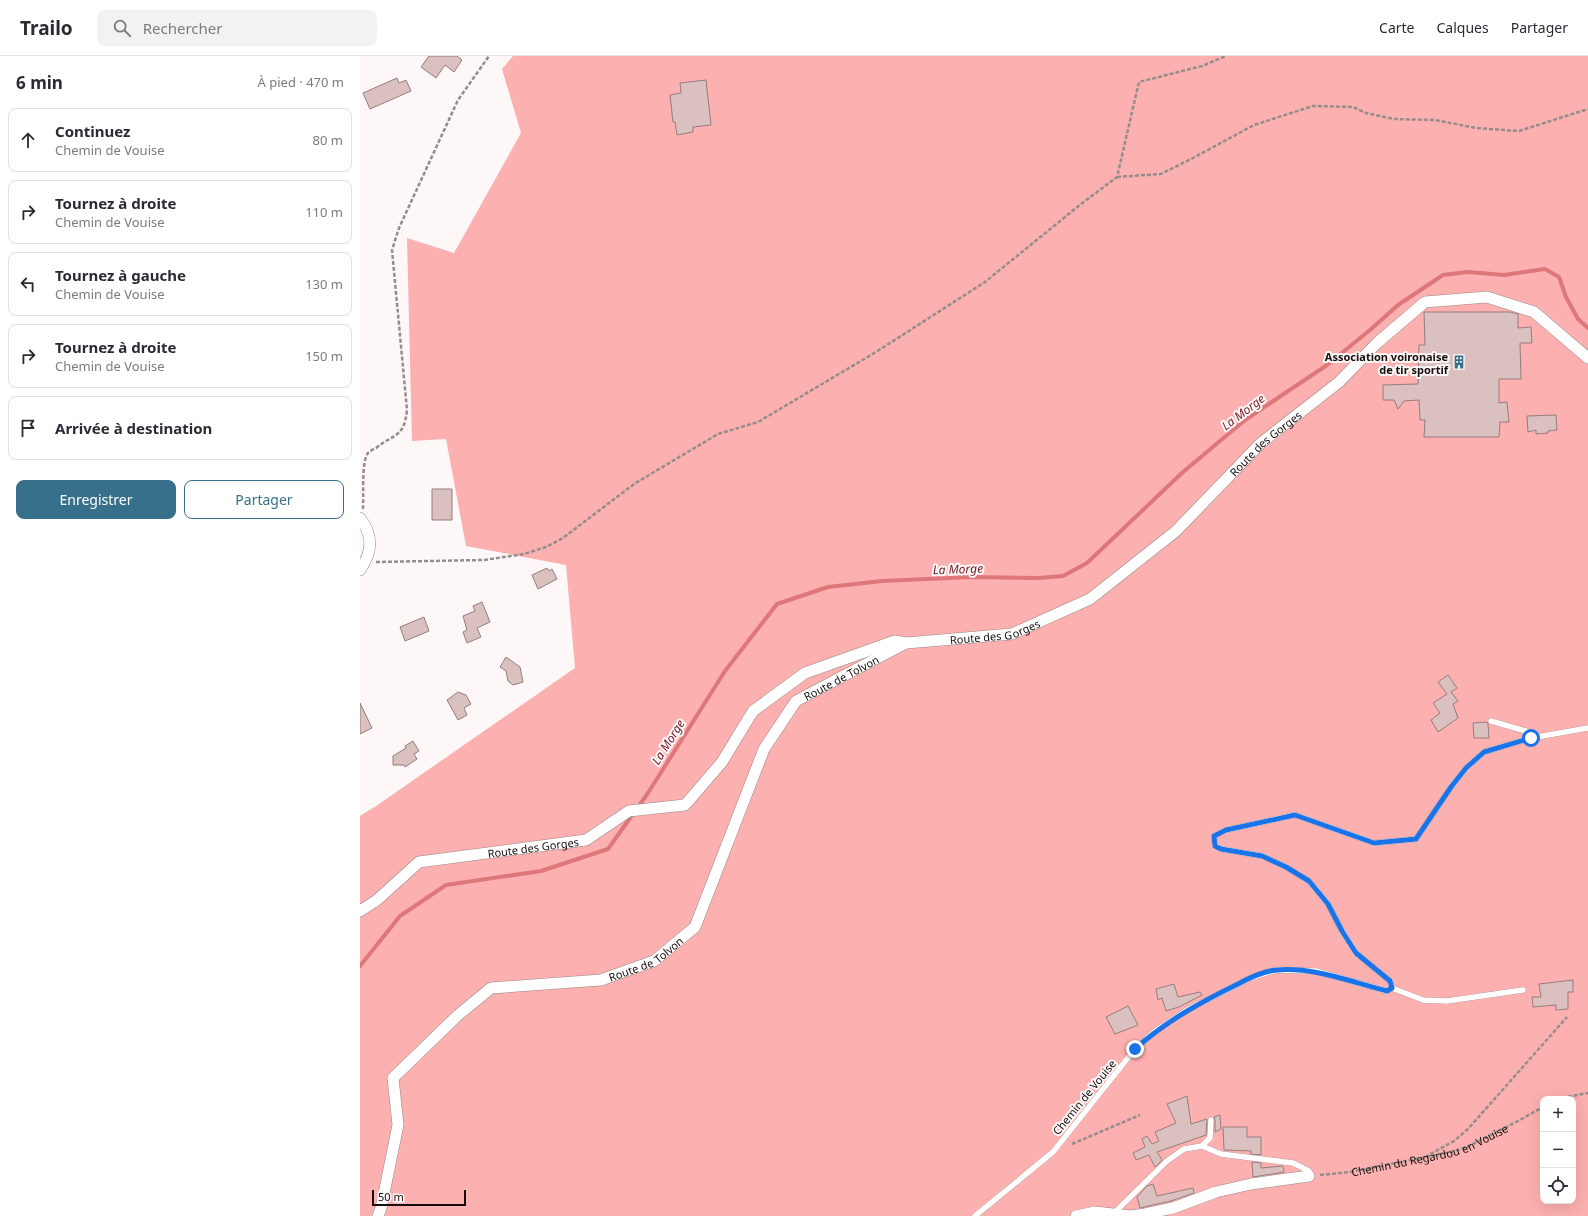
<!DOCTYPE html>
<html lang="fr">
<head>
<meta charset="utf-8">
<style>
  :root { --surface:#fff; --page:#f2f2f3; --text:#2b2b33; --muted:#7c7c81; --line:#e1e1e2; --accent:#37708a }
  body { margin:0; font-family:"Noto Sans",sans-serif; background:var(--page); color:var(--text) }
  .controls { position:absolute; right:12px; bottom:12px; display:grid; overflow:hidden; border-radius:8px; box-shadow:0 4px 16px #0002 }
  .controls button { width:36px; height:36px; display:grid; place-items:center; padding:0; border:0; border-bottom:1px solid var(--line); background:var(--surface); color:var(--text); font:20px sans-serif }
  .scale { position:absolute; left:12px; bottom:10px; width:94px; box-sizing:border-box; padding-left:4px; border:2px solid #160e0d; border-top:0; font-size:11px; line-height:14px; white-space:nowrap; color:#160e0d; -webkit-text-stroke:3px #fdf8f7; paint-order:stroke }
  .stop { position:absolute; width:12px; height:12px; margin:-9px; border:3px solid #1a73e8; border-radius:50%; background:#fff }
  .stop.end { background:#1a73e8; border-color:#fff; box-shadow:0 1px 4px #0008 }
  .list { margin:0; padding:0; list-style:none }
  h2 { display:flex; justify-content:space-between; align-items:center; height:52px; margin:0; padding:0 16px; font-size:17px }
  h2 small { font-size:13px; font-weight:400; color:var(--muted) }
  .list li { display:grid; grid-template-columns:26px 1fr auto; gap:12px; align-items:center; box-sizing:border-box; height:64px; margin:0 8px 8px; padding:0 8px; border:1px solid var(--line); border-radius:8px }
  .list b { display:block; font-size:15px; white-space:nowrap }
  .list p { margin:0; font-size:13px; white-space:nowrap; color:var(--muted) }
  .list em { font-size:13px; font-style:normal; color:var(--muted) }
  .actions { display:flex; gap:8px; padding:12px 16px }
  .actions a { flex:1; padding:9px 0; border:1px solid var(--accent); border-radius:8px; text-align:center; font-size:14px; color:var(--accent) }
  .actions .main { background:var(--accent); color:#fff }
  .icon { flex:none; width:22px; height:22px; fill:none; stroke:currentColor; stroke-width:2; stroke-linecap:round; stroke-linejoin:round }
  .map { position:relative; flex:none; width:1228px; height:1160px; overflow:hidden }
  header { display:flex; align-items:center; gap:24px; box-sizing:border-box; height:56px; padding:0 20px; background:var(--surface); border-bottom:1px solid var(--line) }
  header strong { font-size:19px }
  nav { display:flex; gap:22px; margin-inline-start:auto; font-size:14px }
  .search { width:280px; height:36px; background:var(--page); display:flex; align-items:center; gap:10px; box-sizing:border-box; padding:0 14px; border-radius:8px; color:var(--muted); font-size:15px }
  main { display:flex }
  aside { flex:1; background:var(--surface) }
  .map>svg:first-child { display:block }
  .green { fill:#fcb0af; fill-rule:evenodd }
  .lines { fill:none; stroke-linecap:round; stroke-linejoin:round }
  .stream { stroke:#de777a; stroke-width:4 }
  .building { fill:#dac0bf; stroke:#957d7d }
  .service-casing { stroke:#9e8585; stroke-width:6 }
  .minor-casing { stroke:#9e8585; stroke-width:12 }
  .path { stroke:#948d8c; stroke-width:2.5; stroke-dasharray:4 2; stroke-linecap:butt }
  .service { stroke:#fff; stroke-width:5.5 }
  .minor { stroke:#fff; stroke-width:11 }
  .route { stroke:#1a73e8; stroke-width:5 }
  .labels { text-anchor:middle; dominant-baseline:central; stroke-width:4; stroke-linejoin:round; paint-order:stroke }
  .poi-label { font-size:11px; font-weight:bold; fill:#160e0d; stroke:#fdf8f7; text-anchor:end }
  .street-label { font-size:11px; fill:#160e0d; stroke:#fdf8f7 }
  .water-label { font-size:12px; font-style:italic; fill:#751924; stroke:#fdf8f7 }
</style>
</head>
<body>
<header>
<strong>Trailo</strong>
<div class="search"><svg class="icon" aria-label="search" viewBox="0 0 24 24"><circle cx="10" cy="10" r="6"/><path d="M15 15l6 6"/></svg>Rechercher</div>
<nav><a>Carte</a><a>Calques</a><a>Partager</a></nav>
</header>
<main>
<aside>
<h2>6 min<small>À pied · 470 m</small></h2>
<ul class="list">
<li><svg class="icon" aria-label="ahead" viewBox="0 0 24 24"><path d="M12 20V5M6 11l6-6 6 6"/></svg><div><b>Continuez</b><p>Chemin de Vouise</p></div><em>80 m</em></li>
<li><svg class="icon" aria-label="right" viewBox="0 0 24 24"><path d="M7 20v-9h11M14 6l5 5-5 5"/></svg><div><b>Tournez à droite</b><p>Chemin de Vouise</p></div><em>110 m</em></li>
<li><svg class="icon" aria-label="left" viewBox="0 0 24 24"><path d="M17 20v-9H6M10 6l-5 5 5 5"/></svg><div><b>Tournez à gauche</b><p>Chemin de Vouise</p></div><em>130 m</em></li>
<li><svg class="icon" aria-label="right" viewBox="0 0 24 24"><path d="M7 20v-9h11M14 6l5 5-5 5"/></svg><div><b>Tournez à droite</b><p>Chemin de Vouise</p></div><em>150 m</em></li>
<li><svg class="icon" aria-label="arrive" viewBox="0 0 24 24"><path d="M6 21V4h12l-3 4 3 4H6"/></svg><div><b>Arrivée à destination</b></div></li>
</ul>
<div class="actions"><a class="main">Enregistrer</a><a>Partager</a></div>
</aside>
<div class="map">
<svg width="1228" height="1160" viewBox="0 0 1228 1160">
  <rect width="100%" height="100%" fill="#fdf8f7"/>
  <path class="green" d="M153,0H1228V1160H0V760L16,750L215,612L206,509L106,490L86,383L52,385L47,182L94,197L161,77L142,13ZM1183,1043H1213V1145H1183Z"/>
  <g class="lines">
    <path class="stream" d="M0,910L40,860L86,829L181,815L248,793L288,737L365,615L417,548L468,531L522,525L612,521L678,522L703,520L727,507L823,416L885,364L967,309L1010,274L1038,249L1083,219L1108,216L1144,219L1185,213L1199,221L1206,241L1218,263L1228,272"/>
  </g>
  <path class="building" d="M69,0H97L102,4L94,16L85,9L76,22L61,11Z
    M37,22L39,27L46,24L51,35L10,53L3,37Z
    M346,24L351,69L333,71V76L317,79L315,66H313L310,39L321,37L320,27Z
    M1064,256H1150L1158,258V272L1171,271L1172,287H1160L1161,323H1139V347L1147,346L1149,366H1140L1139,381H1064L1065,364H1060L1059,344L1044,345L1038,353L1034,344H1023V329L1058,328L1059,289H1065Z
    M1196,359L1197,374L1188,375V377L1176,378V374L1168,376L1167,360Z
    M72,433H92V464H72Z
    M187,512L189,515L192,513L197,523L178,533L172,519Z
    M122,546L130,566L117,572L121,581L107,587L103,576L107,574L103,560L115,555L113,550Z
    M64,561L69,575L45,585L40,571Z
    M146,601L160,611L163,626L153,629L148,625L146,615L140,611Z
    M1088,619L1097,632L1091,636L1098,645L1093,648L1098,662L1078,676L1071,664L1080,657L1073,647L1087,638L1078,626Z
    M98,636L106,639L111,648L104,652L107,659L98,664L87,644Z
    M0,647L12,672L0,678Z
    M1127,666L1128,668L1129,682H1114L1113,667Z
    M53,685L59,695L54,698L57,703L45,711L44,709H33V700L46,692L45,690Z
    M1213,924V936H1208V953L1196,954V949L1173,951L1172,941H1181L1179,928Z
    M814,928L818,941L840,936L842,939L819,951L806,955L802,942L798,944L796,933Z
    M768,950L778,969L755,978L746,961Z
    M827,1040L831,1068L847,1063L846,1079L797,1096L802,1104L795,1111L789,1099L776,1104L773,1097L785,1091L782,1083L787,1080L792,1088L799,1085L795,1076L816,1067L807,1048Z
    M860,1059L861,1073L855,1076V1064L854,1061Z
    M863,1071H887V1081H901V1099L891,1098V1095L864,1094Z
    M892,1106L901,1107V1112L923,1110L924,1116L893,1121Z
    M793,1128L797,1140L833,1132L834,1137L811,1145L780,1152L777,1141L787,1130Z"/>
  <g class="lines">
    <g class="service-casing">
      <path id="service" d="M1131,665L1166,675L1171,682
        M1032,932L1063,944L1087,945L1163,934
        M842,1090L861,1098L933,1107L949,1115V1120
        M754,1157L807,1105L824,1093L842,1090L850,1082L851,1064
        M615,1160L693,1096L775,993L794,976L827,954L890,922L916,914L956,915L1027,935L1032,932L1030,925L996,897L982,875L968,848L949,825L926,811L902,800L861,793L855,789L854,780L866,774L935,759L1014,787L1056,783L1091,731L1106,712L1124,696L1171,682L1228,672"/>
    </g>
    <g class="minor-casing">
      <g id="minor">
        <path d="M0,462C14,480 12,497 0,514"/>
        <path id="s2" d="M0,855L17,844L59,806L226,784L269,755L325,749L362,706L393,655L445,617L535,585L546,587L652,578L730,543L816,475L901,387L979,326L1017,287L1065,246L1127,241L1174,256L1228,302"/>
        <path id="s3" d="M18,1160L21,1152L38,1069L33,1022L97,960L131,932L241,924L294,905L335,871L404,693L436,645L546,587"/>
        <path d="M716,1160L735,1156L771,1160L785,1158L813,1152L856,1136L891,1128L949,1120"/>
      </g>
    </g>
    <g class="path">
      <path d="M757,121L801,118L833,102L894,69L953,50L993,51L1006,57L1034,63L1075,64L1116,72L1159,75L1228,53"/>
      <path d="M3,453C4,440 1,406 8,397C10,395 13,393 16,392C35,377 44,382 47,354L32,194L39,172L98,44L129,0"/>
      <path d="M16,506L124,504L164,498L186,491L203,482L274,428L358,378L398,366L516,296L625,226L721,148L757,121L779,26L842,10L866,0"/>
      <path d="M1196,1043L1228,1037"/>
      <path d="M712,1088L780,1059"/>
      <path d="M1065,1101L1094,1085L1108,1073L1207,961"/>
      <path id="s1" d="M960,1119L990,1116L1091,1096L1107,1091L1158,1065L1183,1051"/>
    </g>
    <use href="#service" class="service"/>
    <use href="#minor" class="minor"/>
  </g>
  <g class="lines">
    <path class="route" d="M775,993C806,965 841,946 878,928C889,922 904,915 917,914C955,911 991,926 1027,935L1032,932L1030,925L996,897L982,875L968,848L949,825L926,811L902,800L861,793L855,790L854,780L866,774L935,759L1014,787L1056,783L1091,731L1106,712L1124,696L1171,682"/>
  </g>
  <defs>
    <g id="building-bare" transform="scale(1.08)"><path d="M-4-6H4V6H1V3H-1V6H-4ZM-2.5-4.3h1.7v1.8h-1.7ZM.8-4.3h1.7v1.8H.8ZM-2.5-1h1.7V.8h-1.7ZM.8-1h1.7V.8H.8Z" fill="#37708a" stroke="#fdf8f7" stroke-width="2.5" paint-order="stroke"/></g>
  </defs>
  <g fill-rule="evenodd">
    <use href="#building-bare" x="1099" y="306"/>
  </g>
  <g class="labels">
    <g class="poi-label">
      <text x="1088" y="300">Association voironaise<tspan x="1088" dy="13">de tir sportif</tspan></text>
    </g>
    <g class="street-label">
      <text stroke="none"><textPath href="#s2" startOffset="1068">Route des Gorges</textPath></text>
      <text stroke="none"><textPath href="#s2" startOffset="731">Route des Gorges</textPath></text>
      <text stroke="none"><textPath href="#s3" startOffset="793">Route de Tolvon</textPath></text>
      <text stroke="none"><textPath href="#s2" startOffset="192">Route des Gorges</textPath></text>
      <text stroke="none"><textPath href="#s3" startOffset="434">Route de Tolvon</textPath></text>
      <text transform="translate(724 1041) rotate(-51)">Chemin de Vouise</text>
      <text stroke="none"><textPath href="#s1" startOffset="113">Chemin du Regardou en Vouise</textPath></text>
    </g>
    <g class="water-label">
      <text transform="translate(883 356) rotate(-37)">La Morge</text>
      <text transform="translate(598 513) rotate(-2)">La Morge</text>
      <text transform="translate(308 686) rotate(-58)">La Morge</text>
    </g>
  </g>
</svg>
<div class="controls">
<button>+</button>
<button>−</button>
<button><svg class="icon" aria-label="locate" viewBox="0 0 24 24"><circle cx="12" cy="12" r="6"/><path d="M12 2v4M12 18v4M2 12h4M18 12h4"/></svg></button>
</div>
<div class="scale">50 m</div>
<div class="stop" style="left:1171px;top:682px"></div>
<div class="stop end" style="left:775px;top:993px"></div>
</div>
</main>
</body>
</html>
